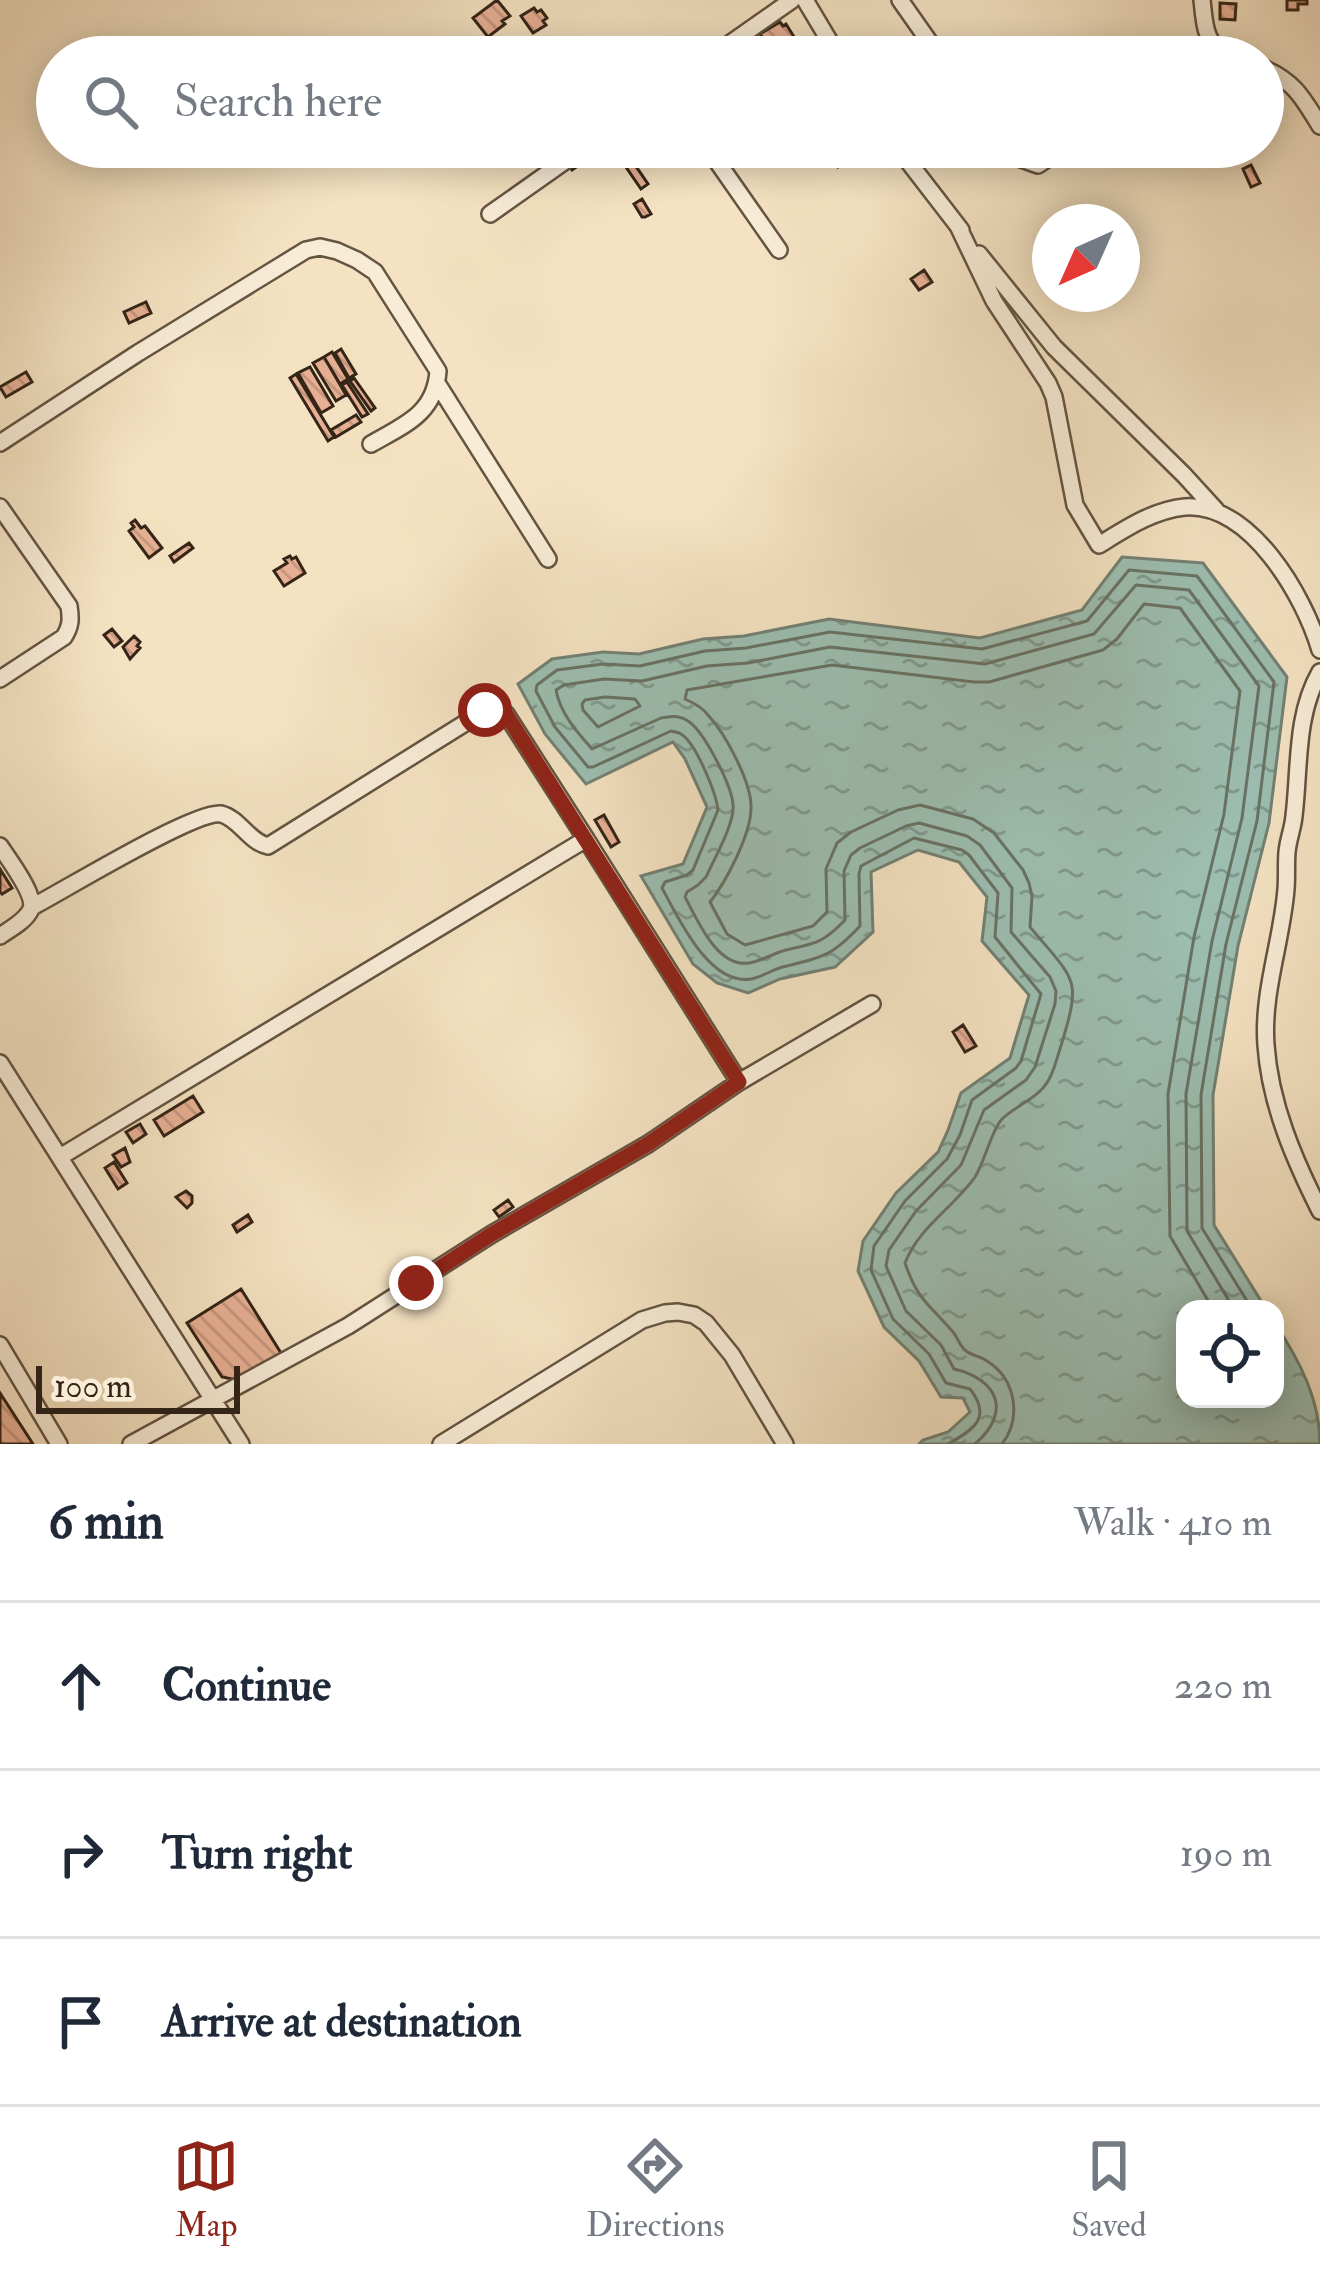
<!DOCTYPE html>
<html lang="en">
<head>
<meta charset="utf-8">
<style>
  :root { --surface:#fff; --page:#f6f6f7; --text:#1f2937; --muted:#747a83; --line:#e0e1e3; --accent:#8f2418 }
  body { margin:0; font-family:"IM FELL Double Pica",serif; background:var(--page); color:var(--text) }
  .controls { position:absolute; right:36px; bottom:36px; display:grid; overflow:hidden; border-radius:24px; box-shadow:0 6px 30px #0003 }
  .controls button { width:108px; height:108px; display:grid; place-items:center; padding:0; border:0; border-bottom:3px solid var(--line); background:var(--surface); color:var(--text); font:60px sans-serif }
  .compass { position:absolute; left:1032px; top:204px; width:108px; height:108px; border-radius:50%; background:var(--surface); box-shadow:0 6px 30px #0003; rotate:225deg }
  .scale { position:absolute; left:36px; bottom:30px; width:204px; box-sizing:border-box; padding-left:12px; border:6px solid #342517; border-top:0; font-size:33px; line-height:42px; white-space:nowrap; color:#342517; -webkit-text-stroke:9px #f8ecd7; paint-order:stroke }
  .stop { position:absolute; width:36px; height:36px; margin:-27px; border:9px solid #8f2418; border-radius:50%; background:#fff }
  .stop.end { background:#8f2418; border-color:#fff; box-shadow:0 3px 12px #0008 }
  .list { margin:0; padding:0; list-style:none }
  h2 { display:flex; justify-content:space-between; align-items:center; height:156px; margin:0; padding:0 48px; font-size:51px }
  h2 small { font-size:39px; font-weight:400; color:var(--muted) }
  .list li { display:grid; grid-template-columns:78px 1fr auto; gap:36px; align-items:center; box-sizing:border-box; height:168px; padding:0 48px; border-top:3px solid var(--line) }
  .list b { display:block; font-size:45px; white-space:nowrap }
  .list em { font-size:39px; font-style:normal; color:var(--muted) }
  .icon { flex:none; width:66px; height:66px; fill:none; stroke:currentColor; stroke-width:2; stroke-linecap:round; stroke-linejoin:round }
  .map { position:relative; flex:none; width:1320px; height:1444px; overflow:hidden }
  .search { position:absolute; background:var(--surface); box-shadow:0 6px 30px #0003; left:36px; right:36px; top:36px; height:132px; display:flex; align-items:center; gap:30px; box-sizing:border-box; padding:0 42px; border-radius:66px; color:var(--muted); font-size:45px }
  .sheet { height:660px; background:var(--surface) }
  nav { display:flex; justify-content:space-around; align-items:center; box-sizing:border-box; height:168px; border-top:3px solid var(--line); background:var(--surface); font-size:33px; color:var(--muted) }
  nav a { display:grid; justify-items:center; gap:6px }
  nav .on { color:var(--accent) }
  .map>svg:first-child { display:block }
  .water { fill:url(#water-ripples); stroke:#728173; stroke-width:3 }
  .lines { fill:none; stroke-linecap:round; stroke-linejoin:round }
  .shore { stroke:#687264; stroke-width:3 }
  .building { fill:url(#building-back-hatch); stroke:#342517; stroke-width:3 }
  .minor-casing { stroke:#645442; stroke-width:20 }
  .minor { stroke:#f8ecd7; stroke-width:15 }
  .route { stroke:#8f2418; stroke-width:15 }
</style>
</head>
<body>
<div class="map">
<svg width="1320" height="1444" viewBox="0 0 1320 1444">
  <defs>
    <pattern id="water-ripples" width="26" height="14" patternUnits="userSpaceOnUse" patternTransform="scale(3)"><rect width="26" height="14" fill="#9cbeb1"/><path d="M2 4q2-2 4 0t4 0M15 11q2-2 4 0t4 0" fill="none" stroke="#809a8f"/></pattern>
    <pattern id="building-back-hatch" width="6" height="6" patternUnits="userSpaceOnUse" patternTransform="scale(3)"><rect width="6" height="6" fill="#e7b094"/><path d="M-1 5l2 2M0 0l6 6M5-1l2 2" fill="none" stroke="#c7977f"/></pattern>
  </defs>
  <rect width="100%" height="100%" fill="#f4e2c2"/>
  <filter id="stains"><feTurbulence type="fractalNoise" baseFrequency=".00167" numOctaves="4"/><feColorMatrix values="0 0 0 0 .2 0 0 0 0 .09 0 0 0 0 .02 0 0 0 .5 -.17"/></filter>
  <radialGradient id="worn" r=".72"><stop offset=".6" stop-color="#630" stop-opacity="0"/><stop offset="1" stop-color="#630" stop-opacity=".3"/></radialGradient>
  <path class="water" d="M1122,557L1203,563L1287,677L1269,823L1238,946L1213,1095L1214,1225L1266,1309H1185V1399H1275V1323C1299,1360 1320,1399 1320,1444H919L923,1440L948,1432L970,1412L963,1398L941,1397L919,1361L884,1327L858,1271L863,1241L896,1193L938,1152L948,1130L961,1093L1010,1058L1029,995L982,941L987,897L959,862L918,850L871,872L873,932L835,967L780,979L748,993L717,983L693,964L641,876L683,864L707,807L685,759L673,742L586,784L545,734L518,684L552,659L603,652L639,654L703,639L744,636L829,619L980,638L1082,610Z"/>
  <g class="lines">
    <path class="shore" d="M605,697L635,699L640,706L598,727L583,710L582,704L585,700Z
      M948,1444C975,1429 992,1417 970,1389L946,1383L929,1354L893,1319L871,1270L874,1246L905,1201L947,1159L960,1135L972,1100L1016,1068L1021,1061L1041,994L995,937L998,893L969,855L962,850L914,838L861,866L859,874L860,926C833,955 824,957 787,966C774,968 763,977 751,979C709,986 678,917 662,888L665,882L687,875L693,870L718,810C716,793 696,743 681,734C678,732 674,732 671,731L593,767H588L555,727L536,691L537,685L557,670L603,664L640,666L705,651L746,648L830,632L982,649L1087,621L1129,570L1197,576L1274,682L1257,821L1226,944L1201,1095L1202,1228L1252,1309
      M975,1444C1012,1412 998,1379 954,1369L941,1345L906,1311L886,1266L889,1250L916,1211L961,1165L984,1110L1026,1080L1035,1067L1055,1004L1056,991L1050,977L1011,932L1012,888L980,845L967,836L919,823L906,826L860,848L851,855L844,871L845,920C823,943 816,943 786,950C774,953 761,961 749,963C717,968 697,919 685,897L687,892L698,885L706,877C714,859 735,823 733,805C732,786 704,731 688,721C679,715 671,716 661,718L592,749C577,732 560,713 556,690L564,685L604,679L642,681L707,666L748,663L830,647L985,664L1094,634L1136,585L1189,590L1259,686L1242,818L1212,941L1186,1094L1187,1231L1234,1309
      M1002,1444C1022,1418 1016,1379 987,1361C979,1355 969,1356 963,1348C959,1343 957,1337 953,1332C929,1304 918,1301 905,1263C919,1227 953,1208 975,1177C985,1161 992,1129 1002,1119C1013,1108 1029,1102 1040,1091C1052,1080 1055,1064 1060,1049C1082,977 1077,983 1030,927L1032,896L1029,883L1023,870L994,833L973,819L920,805L898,810L851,832L837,843L826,869L827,912L813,926L745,945L727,934L710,902C726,882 751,834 751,808C752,783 725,733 708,715C702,707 694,703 685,699L687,690L832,665L974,682H989L1103,650L1117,639L1144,604L1180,608L1240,691L1224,814L1194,937L1168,1094L1170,1236L1213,1309"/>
  </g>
  <path class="building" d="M497,0L510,16L502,21L505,24L488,37L473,18Z
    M1287,0H1307V4H1298V10H1287Z
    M1220,3L1236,4L1235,20L1220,19Z
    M534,8L537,12L541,10L547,18L543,21L546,25L533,33L521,16Z
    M780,22L783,26L786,24L801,48L787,57L778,46L770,50L760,34Z
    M591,147H595L598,152L572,170L567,163Z
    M850,147L855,158L838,167L835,160L827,164L820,153L825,147Z
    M633,162L648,184L641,189L626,167Z
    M1251,165L1260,183L1251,187L1243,169Z
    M642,199L651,214L645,217H642L634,204Z
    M924,270L932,282L919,290L911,279Z
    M146,302L151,313L129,323L124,312Z
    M341,349L356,374L349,378L335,353Z
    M332,352L348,379L340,384L324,357Z
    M324,357L346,395L336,401L313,363Z
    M310,367L333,406L321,413L298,373Z
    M26,372L32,382L6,397L0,387Z
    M296,374L334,437L328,441L290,378Z
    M354,378L375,408L371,411L350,381Z
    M347,382L368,414L362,417L342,385Z
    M356,415L361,422L336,437L331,430Z
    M135,520L141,528L145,526L162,548L149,558L129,531L134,527L131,523Z
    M189,543L193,548L174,562L170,556Z
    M290,556L292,559L296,557L305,573L284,586L274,571L287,563L284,559Z
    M112,629L122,641L114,647L104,635Z
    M134,636L140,642L137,646L140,648L130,659L123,647Z
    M604,815L619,842L611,847L595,820Z
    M0,869L12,888L2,894L0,892Z
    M963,1025L976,1046L965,1052L953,1032Z
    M193,1096L203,1112L164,1136L154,1120Z
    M140,1124L146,1134L133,1143L126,1132Z
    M125,1148L130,1162L121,1167L113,1155Z
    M114,1162L127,1183L118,1189L105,1168Z
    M186,1191L192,1196V1203L187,1208L176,1197Z
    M508,1200L513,1207L499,1217L494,1210Z
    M248,1215L252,1222L237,1232L233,1225Z
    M241,1289L281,1353L237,1380L222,1377L187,1323Z
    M0,1393L33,1444H0Z"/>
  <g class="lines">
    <g class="minor-casing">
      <path id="minor" d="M805,0L839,57
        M900,0L940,57
        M1202,0C1204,16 1204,40 1219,49C1225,53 1233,54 1239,57
        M711,57L792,0
        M1263,68C1294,81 1303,98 1320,126
        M707,147L779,250
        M897,147L961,230
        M1005,147L1010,155L1038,165L1065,147
        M490,214L585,147
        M958,226L994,301L1048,383L1054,397L1075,505L1099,545C1125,529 1153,510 1185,507C1251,503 1304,596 1320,650
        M979,254L1054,347L1184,475L1216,510
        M437,383L548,559
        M0,443L138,353L306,250L320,247L337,251L357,260L375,272L438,371C435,414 404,425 371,444
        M0,507L69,606C71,619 71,626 64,637L0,679
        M1320,672C1295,716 1300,767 1294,816C1293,828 1288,840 1287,852C1286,864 1287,877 1286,889C1282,941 1262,992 1266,1045C1270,1104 1294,1159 1320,1211
        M0,846C9,860 36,895 31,909C26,921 10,929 0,936
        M32,907C63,891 195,810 221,814C239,818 249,842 268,846L486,710L496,709L506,714L586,839
        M0,1063L241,1444
        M60,1157L586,839L739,1082
        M0,1345L59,1444
        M131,1444L348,1326L492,1234L648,1144L739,1082L872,1004
        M441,1444L642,1320L665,1313L678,1312L694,1315L706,1323L732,1355L785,1444"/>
    </g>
    <use href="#minor" class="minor"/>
  </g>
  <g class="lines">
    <path class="route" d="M416,1283L492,1234L648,1144L739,1082L506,714L496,710H485"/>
  </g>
  <rect width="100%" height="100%" filter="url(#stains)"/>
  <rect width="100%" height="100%" fill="url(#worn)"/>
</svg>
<div class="controls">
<button><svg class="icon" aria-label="locate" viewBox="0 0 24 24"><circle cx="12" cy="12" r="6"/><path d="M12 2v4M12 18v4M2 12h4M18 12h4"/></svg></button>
</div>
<svg class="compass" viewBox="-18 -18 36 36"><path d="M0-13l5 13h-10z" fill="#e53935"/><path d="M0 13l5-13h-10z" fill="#747a83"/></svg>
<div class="scale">100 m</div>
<div class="stop" style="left:485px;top:710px"></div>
<div class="stop end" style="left:416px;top:1283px"></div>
<div class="search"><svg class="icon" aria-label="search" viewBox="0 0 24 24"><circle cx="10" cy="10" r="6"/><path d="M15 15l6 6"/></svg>Search here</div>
</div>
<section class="sheet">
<h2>6 min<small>Walk · 410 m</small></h2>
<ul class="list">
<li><svg class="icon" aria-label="ahead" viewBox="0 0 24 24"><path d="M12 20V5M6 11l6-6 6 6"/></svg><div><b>Continue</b></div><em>220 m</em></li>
<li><svg class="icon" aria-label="right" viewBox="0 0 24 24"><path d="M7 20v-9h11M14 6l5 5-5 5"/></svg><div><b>Turn right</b></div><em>190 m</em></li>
<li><svg class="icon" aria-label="arrive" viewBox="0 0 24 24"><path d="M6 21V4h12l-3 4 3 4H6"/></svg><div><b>Arrive at destination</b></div></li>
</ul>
</section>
<nav>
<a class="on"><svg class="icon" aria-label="map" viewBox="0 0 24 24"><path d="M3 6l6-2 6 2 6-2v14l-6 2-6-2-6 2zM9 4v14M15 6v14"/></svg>Map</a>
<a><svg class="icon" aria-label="directions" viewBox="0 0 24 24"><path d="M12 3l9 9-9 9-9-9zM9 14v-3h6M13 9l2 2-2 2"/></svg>Directions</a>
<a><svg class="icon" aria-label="saved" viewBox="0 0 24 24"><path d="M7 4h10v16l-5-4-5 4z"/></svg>Saved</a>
</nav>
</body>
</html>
